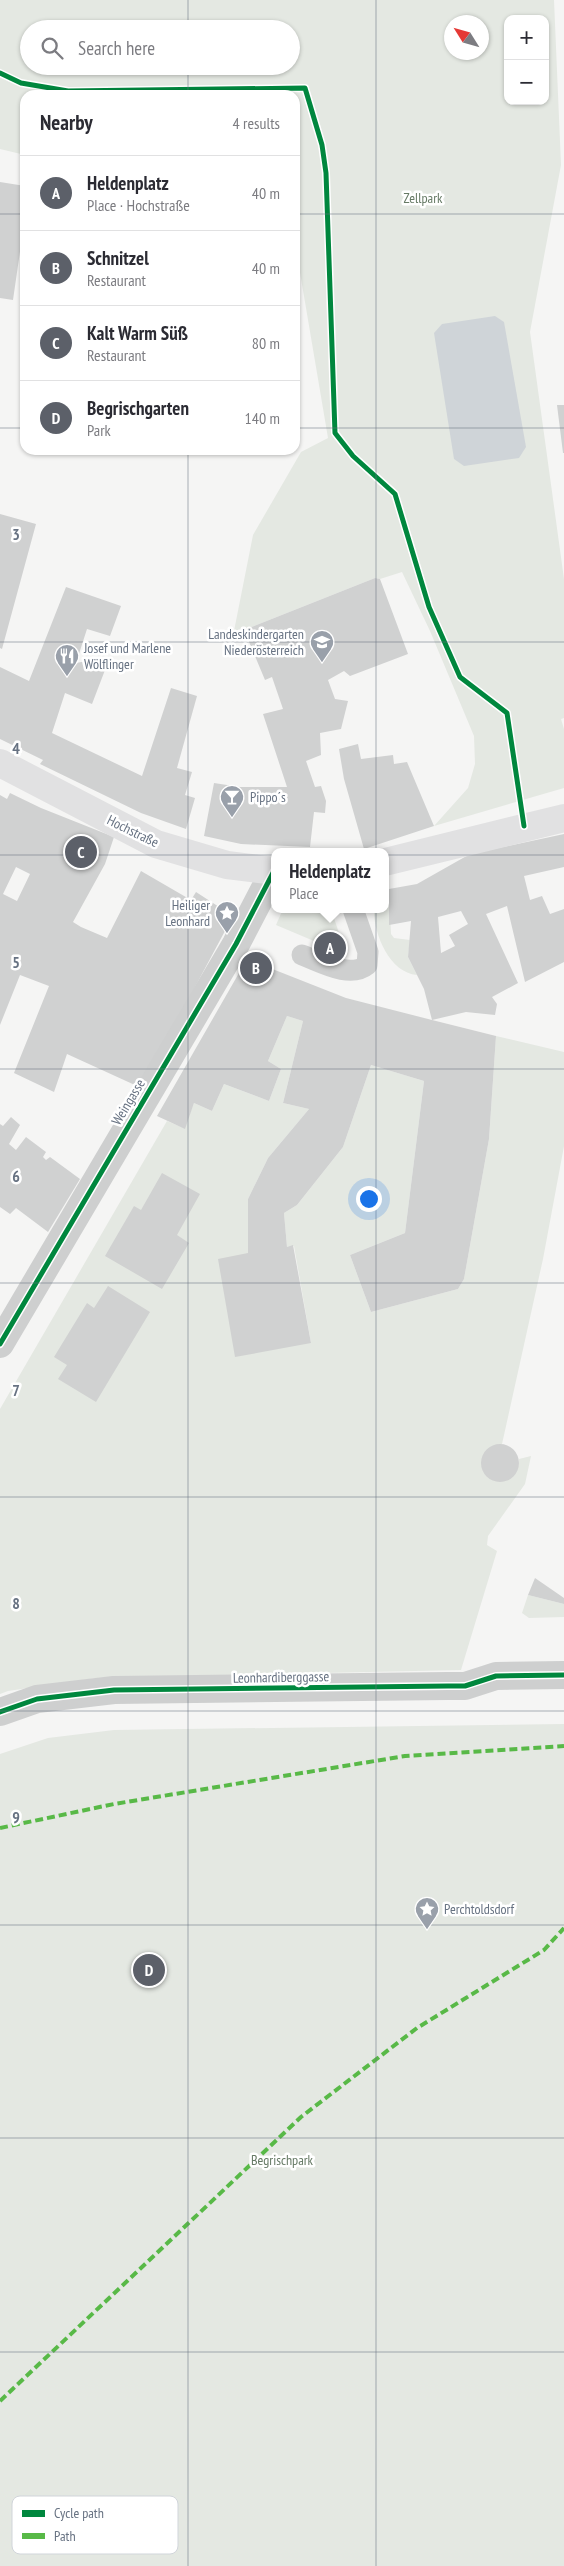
<!DOCTYPE html>
<html lang="en">
<head>
<meta charset="utf-8">
<style>
  :root { --surface:#fff; --page:#f7f7f7; --text:#2b2b33; --muted:#7c7c81; --line:#e1e1e2; --accent:#5c6069 }
  body { margin:0; font-family:"PT Sans Narrow",sans-serif; background:var(--page); color:var(--text) }
  .controls { position:absolute; right:15px; top:15px; display:grid; overflow:hidden; border-radius:10px; box-shadow:0 1px 4px #0004 }
  .controls button { width:45px; height:45px; display:grid; place-items:center; padding:0; border:0; border-bottom:1px solid var(--line); background:var(--surface); color:var(--text); font:25px sans-serif }
  .compass { position:absolute; left:444px; top:15px; width:45px; height:45px; border-radius:50%; background:var(--surface); box-shadow:0 1px 4px #0004; rotate:307deg }
  .you { position:absolute; left:368px; top:1198px; width:18px; height:18px; margin:-12px; border:4px solid #fff; border-radius:50%; background:#1a73e8; box-shadow:0 0 0 8px #1a73e833 }
  .badge { display:grid; place-items:center; width:32px; height:32px; border-radius:50%; background:var(--accent); color:#fff; font-size:16px; font-weight:700 }
  .pin { position:absolute; translate:-50% -50%; border:2px solid #fff; box-shadow:0 1px 5px #0006 }
  .popup { position:absolute; left:271px; top:848px; width:118px; height:65px; box-sizing:border-box; display:grid; place-content:center; border-radius:10px; background:var(--surface); filter:drop-shadow(0 1px 4px #0005); font-size:16px; white-space:nowrap; color:var(--muted) }
  .popup b { font-size:19px; color:var(--text) }
  .popup::after { content:''; position:absolute; left:50%; top:100%; margin-left:-10px; border:10px solid transparent; border-top-color:var(--surface) }
  .list { margin:0; padding:0; list-style:none }
  h2 { display:flex; justify-content:space-between; align-items:center; height:65px; margin:0; padding:0 20px; font-size:21px }
  h2 small { font-size:16px; font-weight:400; color:var(--muted) }
  .list li { display:grid; grid-template-columns:32px 1fr auto; gap:15px; align-items:center; box-sizing:border-box; height:75px; padding:0 20px; border-top:1px solid var(--line) }
  .list b { display:block; font-size:19px; white-space:nowrap }
  .list p { margin:0; font-size:16px; white-space:nowrap; color:var(--muted) }
  .list em { font-size:16px; font-style:normal; color:var(--muted) }
  .icon { flex:none; width:28px; height:28px; fill:none; stroke:currentColor; stroke-width:2; stroke-linecap:round; stroke-linejoin:round }
  .map { position:relative; flex:none; width:564px; height:2566px; overflow:hidden }
  .search { position:absolute; background:var(--surface); box-shadow:0 1px 4px #0004; left:20px; top:20px; width:280px; height:55px; display:flex; align-items:center; gap:12px; box-sizing:border-box; padding:0 18px; border-radius:28px; color:var(--muted); font-size:19px }
  .panel { position:absolute; background:var(--surface); box-shadow:0 1px 4px #0004; left:20px; top:90px; width:280px; height:365px; border-radius:15px }
  .map>svg:first-child { display:block }
  .green { fill:#e4e8e2; fill-rule:evenodd }
  .water { fill:#cfd4d8 }
  .building { fill:#d0d1d1; fill-rule:evenodd }
  .lines { fill:none; stroke-linecap:round; stroke-linejoin:round }
  .lane { stroke:#cecfcf; stroke-width:21 }
  .street { stroke:#cecfcf; stroke-width:28 }
  .secondary { stroke:#e1e1e2; stroke-width:28 }
  .quiet { stroke:#58b947; stroke-width:4; stroke-dasharray:8 4; stroke-linecap:butt }
  .cycleway-casing { stroke:#fff; stroke-width:8 }
  .cycleway { stroke:#00873e; stroke-width:5 }
  .grid { fill:none; stroke:#677282; stroke-width:1; stroke-opacity:0.55 }
  .labels { text-anchor:middle; dominant-baseline:central; stroke-width:5; stroke-linejoin:round; paint-order:stroke }
  .park-label { font-size:14px; fill:#667a65; stroke:#fff }
  .poi-label { font-size:14px; fill:#677282; stroke:#fff; text-anchor:start }
  .street-label { font-size:14px; fill:#677282; stroke:#fff }
  .key { fill:#fff; stroke:#d1d5da; stroke-width:1 }
  .key-label { font-size:14px; fill:#677282 }
  .grid-label { font-size:16px; text-anchor:middle; font-weight:bold; fill:#677282; stroke:#fff; stroke-width:5; stroke-linejoin:round; paint-order:stroke }
</style>
</head>
<body>
<div class="map">
<svg width="564" height="2566" viewBox="0 0 564 2566">
  <rect width="100%" height="100%" fill="#f5f5f4"/>
  <path class="green" d="M0,0H554L561,165L530,332L564,579V718L561,719L564,729V788L434,826L468,788L475,764L474,736L430,631L402,572L380,579L375,578L244,630L234,631L253,535L301,452L328,438L295,243V95H25V155L0,149ZM508,19H545V101H508ZM452,22H482V52H452ZM29,29H291V66H29Z
    M389,889L391,934L394,938L410,940L408,957L417,975C389,973 373,932 374,909H385V892Z
    M283,909L312,912L313,909H331L345,951L340,952L276,925Z
    M287,1016L303,1021L283,1103L309,1109L268,1158L248,1199V1253L311,1343L294,1246L287,1247L284,1213L297,1205L343,1147L371,1065L424,1081L405,1233L350,1255L371,1312L458,1289L464,1279L489,1139L496,1036L564,1052V1146L543,1259L502,1444L486,1450L482,1467C491,1489 520,1483 519,1459L531,1456L525,1484L488,1536L487,1545L497,1551L461,1670L96,1678L8,1691L0,1694V1409L167,1121L184,1128L194,1103L212,1111L224,1084L269,1101L281,1069L268,1061Z
    M528,1595L564,1604V1617L529,1618L522,1613Z
    M564,1724V2566H0V1754L48,1738L114,1730Z"/>
  <path class="water" d="M495,316L504,322L526,447L519,458L464,466L454,459L434,333L442,324Z"/>
  <path class="building" d="M0,182L25,186V217L13,300L0,298Z
    M557,405H564V453H563Z
    M0,514L36,524L2,649L0,648Z
    M375,578L380,579L408,654L350,676L344,671L328,680L335,699L348,701L341,729L320,733L321,755L306,761L315,787L321,786L326,801L325,813L314,812L310,847L241,844L204,836L214,783L240,787H287L263,714L283,709L272,677L265,680L244,630Z
    M66,587L121,606L110,636L87,629L76,663L110,657L92,704L65,693L52,733L142,776L171,688L197,696L177,768L192,772L185,795L195,798L186,829L141,813L40,764L43,760L0,739V667L29,681Z
    M358,744L361,759L393,755L394,764L407,762L434,826L364,849L344,779L339,749Z
    M10,793L41,808L114,837L105,864L73,922L81,927L107,938L141,871L191,900L196,892L233,916L180,1015L137,1086L67,1054L54,1092L14,1073L49,986L20,975L0,1025V795L7,799ZM16,867L30,874L17,901L3,894Z
    M564,834V867L524,876L530,900L542,896L550,914L564,909V962L525,982L507,906L486,914L518,983L492,997L497,1004L495,1015L466,1012L432,1020L496,1036L489,1139L464,1279L458,1289L371,1312L350,1255L405,1233L424,1081L371,1065L343,1147L297,1205L284,1213L287,1247L293,1245L311,1343L235,1357L218,1259L248,1253V1199L268,1158L309,1109L283,1103L303,1021L287,1016L268,1061L281,1069L269,1101L224,1084L212,1111L194,1103L185,1129L157,1116L247,959L346,998L432,1020L424,989L408,957L411,921L389,925V889L417,884L470,854ZM461,911L468,924L449,935L455,946L441,953L438,917Z
    M11,1117L20,1125L9,1144L16,1150L26,1137L46,1152L43,1157L46,1160L50,1157L80,1179L48,1232L16,1208L10,1214L0,1207V1124L3,1126Z
    M162,1173L200,1194L177,1235L189,1243L162,1289L105,1256L134,1206L141,1210Z
    M108,1286L150,1312L96,1402L58,1379L67,1365L54,1357L87,1303L94,1308Z
    M481 1463a19 19 0 1 1 38 0a19 19 0 1 1-38 0Z
    M535,1578L564,1598V1604L528,1595Z"/>
  <g class="lines">
    <path class="lane" d="M302,955C321,962 350,979 367,965L368,952L353,909"/>
    <path class="street" d="M0,1344L236,944L274,871
      M0,1712L37,1699L114,1690L448,1686H465L496,1676L564,1675"/>
    <path class="secondary" d="M0,763L156,844L227,865L275,871
      M385,862L564,818"/>
    <path class="quiet" d="M0,1828L114,1804L405,1756L564,1746
      M0,2401L301,2117L417,2028L544,1950L564,1928"/>
    <g class="cycleway-casing">
      <path id="cycleway" d="M0,73L21,83L68,91L305,88L322,145L326,173L335,433L353,456L395,494L429,607L460,677L507,713L524,826
        M0,1344L236,944L274,871
        M0,1712L37,1699L114,1690L448,1686H465L496,1676L564,1675"/>
    </g>
    <use href="#cycleway" class="cycleway"/>
  </g>
  <path class="grid" d="M188,0V29M376,0V2566M188,66V95M0,214H25M295,214H564M0,428H25M295,428H564M188,450V2566M0,642H564M0,855H564M0,1069H564M0,1283H564M0,1497H564M0,1711H564M0,1925H564M0,2138H564M0,2352H564"/>
  <defs>
    <g id="school-pin" transform="scale(1.25)"><path d="M0 17L-7.5 6A9.5 9.5 0 1 1 7.5 6Z" fill="#99a0aa" stroke="#fff"/><path d="M0-5L7-2L0 1L-7-2ZM-4 1L0 2.5L4 1V4Q0 6-4 4Z" fill="#fff"/></g>
    <g id="restaurant-pin" transform="scale(1.25)"><path d="M0 17L-7.5 6A9.5 9.5 0 1 1 7.5 6Z" fill="#99a0aa" stroke="#fff"/><path d="M-5-6h1v4h1v-4h1v4h1v-4h1v5L-1.5 .5V6h-2V.5L-5-1ZM5-6V6H3V1.5H1.5Q1.5-4 5-6Z" fill="#fff"/></g>
    <g id="bar-pin" transform="scale(1.25)"><path d="M0 17L-7.5 6A9.5 9.5 0 1 1 7.5 6Z" fill="#99a0aa" stroke="#fff"/><path d="M-6-5H6L.8 .8V4.5H3.5V6h-7V4.5H-.8V.8Z" fill="#fff"/></g>
    <g id="sight-pin" transform="scale(1.25)"><path d="M0 17L-7.5 6A9.5 9.5 0 1 1 7.5 6Z" fill="#99a0aa" stroke="#fff"/><path d="M0-6L1.8-2.2L6-1.7L2.9 1.2L3.7 5.4L0 3.3L-3.7 5.4L-2.9 1.2L-6-1.7L-1.8-2.2Z" fill="#fff"/></g>
  </defs>
  <g fill-rule="evenodd">
    <use href="#school-pin" x="322" y="642"/>
    <use href="#restaurant-pin" x="67" y="656"/>
    <use href="#bar-pin" x="232" y="797"/>
    <use href="#sight-pin" x="227" y="913"/>
    <use href="#sight-pin" x="427" y="1909"/>
  </g>
  <g class="labels">
    <g class="park-label">
      <text x="423" y="198">Zellpark</text>
      <text x="282" y="2160">Begrischpark</text>
    </g>
    <g class="poi-label">
      <text x="304" y="634" text-anchor="end">Landeskindergarten<tspan x="304" dy="16">Niederösterreich</tspan></text>
      <text x="84" y="648">Josef und Marlene<tspan x="84" dy="16">Wölflinger</tspan></text>
      <text x="250" y="797">Pippo´s</text>
      <text x="210" y="905" text-anchor="end">Heiliger<tspan x="210" dy="16">Leonhard</tspan></text>
      <text x="444" y="1909">Perchtoldsdorf</text>
    </g>
    <g class="street-label">
      <text transform="translate(133 831) rotate(26)">Hochstraße</text>
      <text transform="translate(128 1102) rotate(-59)">Weingasse</text>
      <text transform="translate(281 1677) rotate(-1)">Leonhardiberggasse</text>
    </g>
  </g>
  <rect x="12" y="2496" width="166" height="58" rx="8" class="key"/>
  <rect x="22" y="2510" width="23" height="7" fill="#00873e"/>
  <rect x="22" y="2533" width="23" height="6" fill="#58b947"/>
  <g class="key-label">
    <text x="54" y="2518">Cycle path</text>
    <text x="54" y="2541">Path</text>
  </g>
  <g class="grid-label">
    <text x="16" y="540">3</text>
    <text x="16" y="754">4</text>
    <text x="16" y="968">5</text>
    <text x="16" y="1182">6</text>
    <text x="16" y="1396">7</text>
    <text x="16" y="1609">8</text>
    <text x="16" y="1823">9</text>
  </g>
</svg>
<div class="controls">
<button>+</button>
<button>−</button>
</div>
<svg class="compass" viewBox="-18 -18 36 36"><path d="M0-13l5 13h-10z" fill="#e53935"/><path d="M0 13l5-13h-10z" fill="#7c7c81"/></svg>
<div class="you"></div>
<div class="pin badge" style="left:330px;top:948px">A</div>
<div class="popup"><b>Heldenplatz</b>Place</div>
<div class="pin badge" style="left:256px;top:968px">B</div>
<div class="pin badge" style="left:81px;top:852px">C</div>
<div class="pin badge" style="left:149px;top:1970px">D</div>
<div class="search"><svg class="icon" aria-label="search" viewBox="0 0 24 24"><circle cx="10" cy="10" r="6"/><path d="M15 15l6 6"/></svg>Search here</div>
<section class="panel">
<h2>Nearby<small>4 results</small></h2>
<ul class="list">
<li><span class="badge">A</span><div><b>Heldenplatz</b><p>Place · Hochstraße</p></div><em>40 m</em></li>
<li><span class="badge">B</span><div><b>Schnitzel</b><p>Restaurant</p></div><em>40 m</em></li>
<li><span class="badge">C</span><div><b>Kalt Warm Süß</b><p>Restaurant</p></div><em>80 m</em></li>
<li><span class="badge">D</span><div><b>Begrischgarten</b><p>Park</p></div><em>140 m</em></li>
</ul>
</section>
</div>
</body>
</html>
